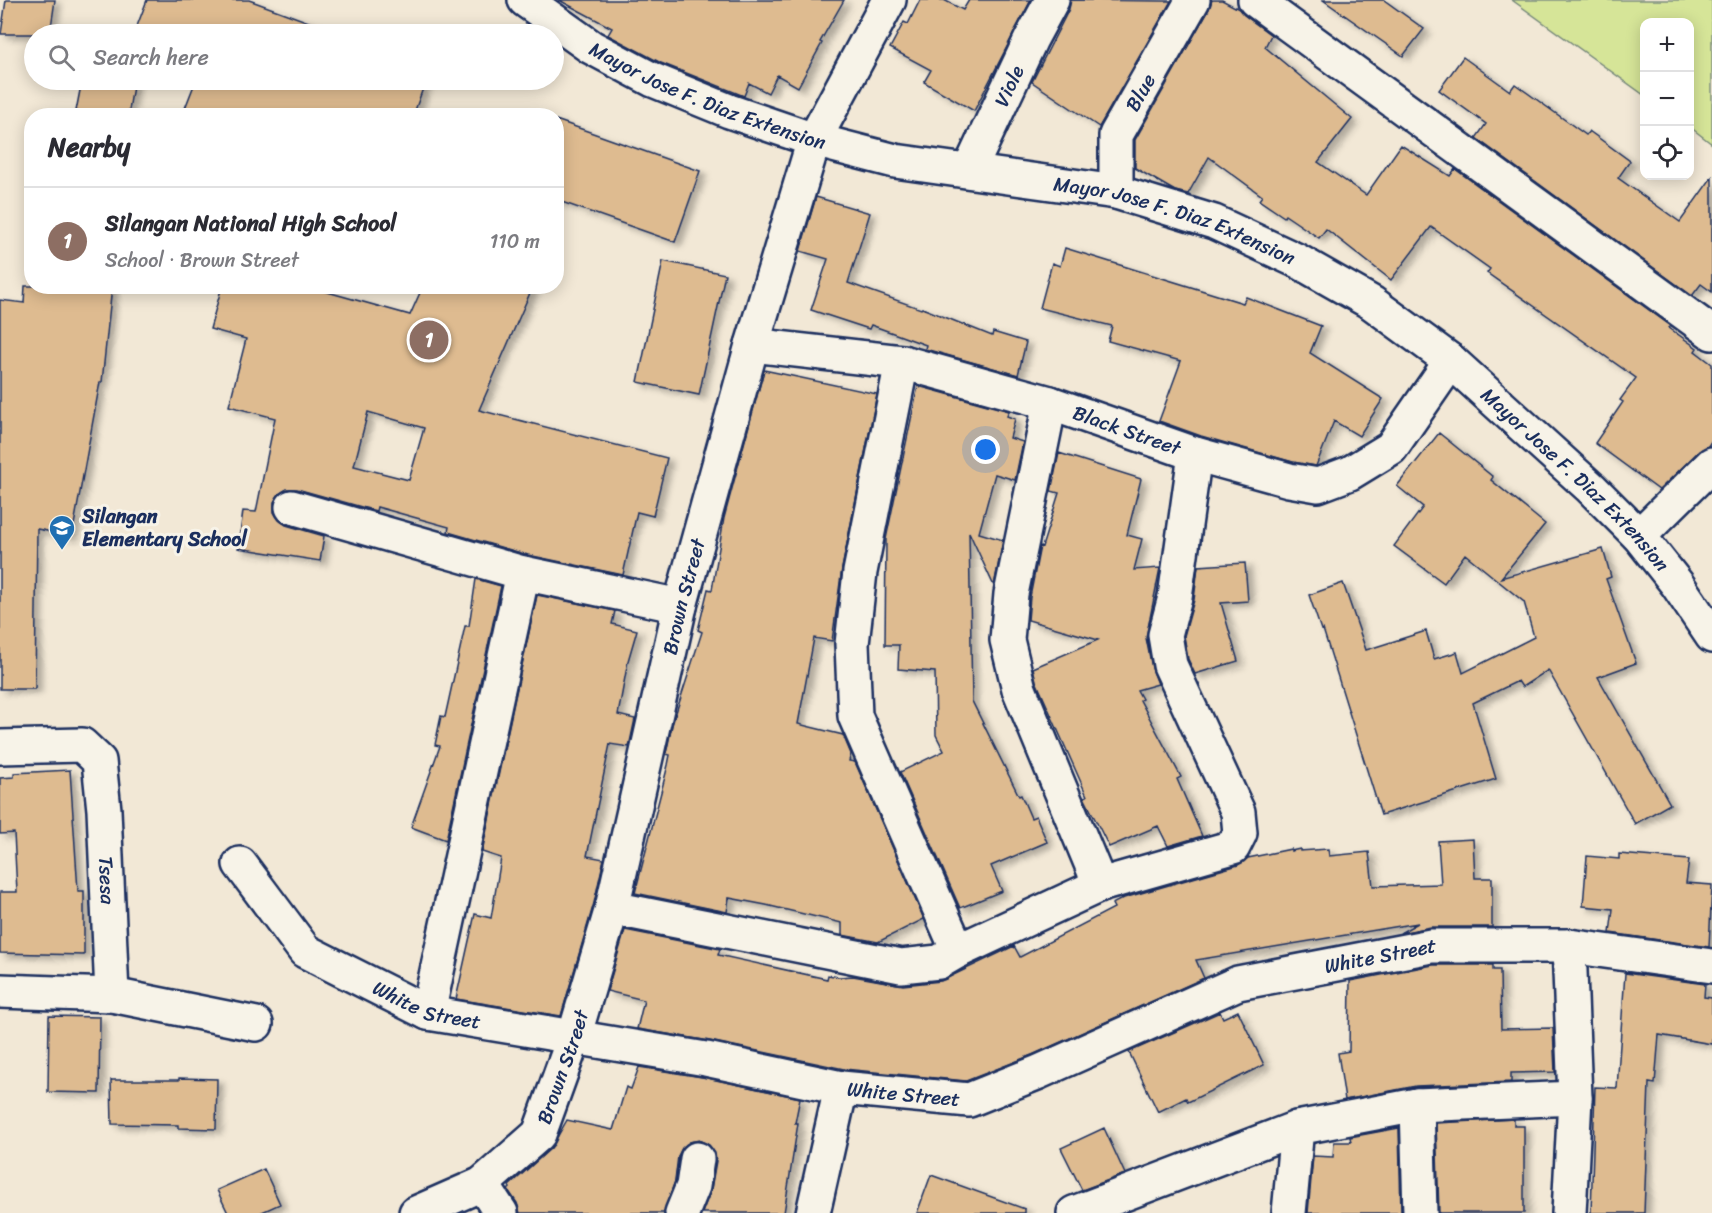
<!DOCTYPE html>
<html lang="en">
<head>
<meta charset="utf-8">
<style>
  :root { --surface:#fff; --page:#f2f2f3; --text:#2b2b33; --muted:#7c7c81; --line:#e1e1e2; --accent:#0b8043 }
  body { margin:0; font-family:Sriracha,sans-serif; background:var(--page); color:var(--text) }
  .controls { position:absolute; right:18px; top:18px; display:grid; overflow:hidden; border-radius:12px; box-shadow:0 3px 15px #0003 }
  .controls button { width:54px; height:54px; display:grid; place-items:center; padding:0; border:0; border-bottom:2px solid var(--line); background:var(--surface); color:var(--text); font:30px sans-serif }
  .you { position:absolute; left:986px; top:450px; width:21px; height:21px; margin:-15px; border:4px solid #fff; border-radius:50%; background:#1a73e8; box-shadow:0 0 0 9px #1a73e833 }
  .badge { display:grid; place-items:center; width:39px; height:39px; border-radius:50%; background:var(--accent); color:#fff; font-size:20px; font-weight:700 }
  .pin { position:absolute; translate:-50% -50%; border:3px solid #fff; box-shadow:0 2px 6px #0006 }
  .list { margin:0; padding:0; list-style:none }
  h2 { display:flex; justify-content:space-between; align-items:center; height:78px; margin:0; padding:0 24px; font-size:26px }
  h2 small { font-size:20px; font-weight:400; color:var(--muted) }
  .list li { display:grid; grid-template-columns:39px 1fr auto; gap:18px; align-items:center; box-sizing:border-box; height:108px; padding:0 24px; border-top:2px solid var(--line) }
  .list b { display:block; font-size:22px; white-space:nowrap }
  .list p { margin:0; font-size:20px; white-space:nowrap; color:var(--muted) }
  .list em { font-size:20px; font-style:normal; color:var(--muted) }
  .icon { flex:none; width:33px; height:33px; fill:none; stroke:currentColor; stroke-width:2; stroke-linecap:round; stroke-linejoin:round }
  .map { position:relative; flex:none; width:1712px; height:1213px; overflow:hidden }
  .search { position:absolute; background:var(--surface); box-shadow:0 3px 15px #0003; left:24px; top:24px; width:540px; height:66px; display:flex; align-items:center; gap:15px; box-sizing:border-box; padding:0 21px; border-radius:33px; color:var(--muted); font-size:22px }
  .panel { position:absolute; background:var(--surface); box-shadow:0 3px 15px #0003; left:24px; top:108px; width:540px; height:186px; border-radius:24px }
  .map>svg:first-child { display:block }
  .green { fill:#d6e598; stroke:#788a7b; stroke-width:1.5 }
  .building { fill:#debb90; stroke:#1b2f5e; stroke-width:1.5; fill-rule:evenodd; filter:url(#shadow) }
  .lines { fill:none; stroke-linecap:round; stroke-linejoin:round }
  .minor-casing { stroke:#1b2f5e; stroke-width:38 }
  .minor { stroke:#f7f3e8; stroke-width:33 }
  .labels { text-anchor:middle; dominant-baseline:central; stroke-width:6; stroke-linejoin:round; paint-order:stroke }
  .street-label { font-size:20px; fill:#1b2f5e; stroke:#f7f3e8 }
  .poi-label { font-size:20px; font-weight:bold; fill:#1b2f5e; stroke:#f7f3e8; text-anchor:start }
</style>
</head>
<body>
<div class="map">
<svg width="1712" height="1213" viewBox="0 0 1712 1213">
  <defs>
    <filter id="shadow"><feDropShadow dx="6" dy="4" stdDeviation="3" flood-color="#0004"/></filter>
  </defs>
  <rect width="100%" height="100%" fill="#f2e8d6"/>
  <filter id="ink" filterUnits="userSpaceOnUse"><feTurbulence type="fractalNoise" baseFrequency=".0167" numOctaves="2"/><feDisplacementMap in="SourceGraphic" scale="12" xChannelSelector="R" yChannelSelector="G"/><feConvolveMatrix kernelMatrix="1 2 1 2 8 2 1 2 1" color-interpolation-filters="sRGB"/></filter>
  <g filter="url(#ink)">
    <path class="green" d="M1512,0H1712V144L1690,127V22H1644V95Z"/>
    <path class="building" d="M6,0H55L50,34H1Z
      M147,0H249L341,34H134Z
      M559,0H844L820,42L822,43L798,87L777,75L768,93L749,83L744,96L661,63L608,35L612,28Z
      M920,0H944L963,10L969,0H1031L974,111L924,82L931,70L890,48L904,22L908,24Z
      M1071,0L1171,1L1099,127L1032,82L1069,9Z
      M1212,0H1222L1239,9L1244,15L1271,35L1265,47L1352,119L1318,162L1366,195L1401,145L1450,176L1455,169L1671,326L1669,328L1697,348L1695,351L1712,364V440L1708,446L1699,451L1659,490L1595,443L1623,402L1620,400L1636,378L1487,273L1490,269L1431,227L1391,280L1326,229L1319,238L1285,215L1284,217L1259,200L1262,196L1209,157L1188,194L1175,191L1135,168V140L1209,9Z
      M1323,0H1384L1424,29L1403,56Z
      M1463,57L1510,91L1515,84L1586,135L1589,131L1630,161L1618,178L1680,222L1712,177V292L1701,284L1692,296L1476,138L1486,124L1439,90Z
      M82,80H134L128,116H98L76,111Z
      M196,80H426L413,116H182Z
      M556,120L700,171L675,242L556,200Z
      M816,197L870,213L848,283L921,309L922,308L992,336L993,332L1026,342L1018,375L925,349L926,345L871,325L869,329L811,310L828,259L800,251Z
      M1065,248L1243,303L1246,297L1321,326L1310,353L1383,399L1359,436L1334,421L1316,466L1293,462L1201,436L1159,421L1181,361L1108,341L1112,326L1040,308L1052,263L1060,266Z
      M663,261L725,274L699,395L638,382Z
      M25,286H112L102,382H100L72,536L37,529L35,689H0V300L24,303Z
      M222,286H306L410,315L423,286H533L479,410L667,458L653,516L637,512L623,575L528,555L448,532L449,527L377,507L376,511L297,489H287L279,494L274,502V512L279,520L286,525L324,536L320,561L238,548L243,511L256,512L275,418L229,406L246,339L210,329ZM368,412L424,428L409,480L354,466Z
      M764,370L877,394L842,568L832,641L814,638L798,724L843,735L851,754L849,761L855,762L924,919L878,942L842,935V923L766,905L729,898L727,912L635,893L668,765L670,755L666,754L672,725L702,632L698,630L708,589L712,590L724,518Z
      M918,386L1009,411L1007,416L1015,419L1010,438L1023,442L1015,480L995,474L979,533L1003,540L994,586L969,532L972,701L1019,796L1021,795L1031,818L1036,816L1047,842L991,866L1002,891L960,908L900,772L944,751L936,735L935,672L898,669L899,645H885L886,539Z
      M1439,433L1493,477L1491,480L1545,524L1501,578L1603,549L1611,577L1606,579L1636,663L1598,677L1670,804L1635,824L1548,670L1522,687L1518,681L1473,703L1496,779L1381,815L1323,629L1321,630L1309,595L1343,583L1366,650L1426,631L1434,659L1457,652L1463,673L1534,637L1524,602L1465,554L1444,583L1394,546L1423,507L1397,486Z
      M1059,453L1141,479L1127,535L1142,539L1134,570L1160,568L1146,638L1152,668L1158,684L1137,690L1142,699L1140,700L1181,777L1177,779L1202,836L1168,846L1158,826L1109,847L1084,797L1087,796L1036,681L1033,668L1098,640L1028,620L1030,597L1040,546L1042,547L1059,493L1051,491Z
      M1245,563L1248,601L1221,603L1238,661L1195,674L1188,659L1184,636L1194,600L1198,566Z
      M476,579L501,586L446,840L411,827L440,746L435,745L441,716L445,717L465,626H469Z
      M537,595L615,611L612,624L637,630L628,661L618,715L635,719L629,747L610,744L587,856L604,859L594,903L561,1016L456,999L475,914L491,918L501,858L482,852Z
      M70,770L78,891H84V955L0,953V892H17L14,833L0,834V778L14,777V773Z
      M1473,839L1475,878H1492V927H1431L1400,933L1418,923L1196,960L1204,978L1032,1055L966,1081L844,1069L710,1041L637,1029L644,1000L607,991L625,930L720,949L718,955L827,979L828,975L839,977L853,976L903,985L941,981L1014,946L1020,957L1114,908L1112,904L1124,898L1238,865L1248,858L1291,849V851L1300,849V851L1328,849L1329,856L1369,852L1373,886L1441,884L1438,841Z
      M1619,854L1689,860L1686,883L1712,885L1709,947L1610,933L1613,909L1583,906L1587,856L1619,859Z
      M1433,965H1493V970H1500L1501,1029L1553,1028L1555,1072L1511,1073V1082L1416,1086L1345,1100L1338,1053L1349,1051L1350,981Z
      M1625,973L1705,984L1704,997L1712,998V1044L1659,1035L1655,1084L1649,1083L1644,1213H1591L1595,1087L1617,1088Z
      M1238,1011L1264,1065L1188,1102L1186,1098L1158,1112L1129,1052L1220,1012L1223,1018Z
      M49,1016L100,1017L99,1093L48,1092Z
      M639,1067L702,1077L800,1098L795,1123H798L784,1213H702L711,1189L716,1161L715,1153L709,1145L699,1140L690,1142L682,1148L678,1156L675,1181L664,1213H520L517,1203L508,1190L510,1188L509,1186L551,1148L567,1120L613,1130L626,1087L631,1089Z
      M179,1078L217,1079L216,1129L178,1128V1125L112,1124L111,1080H179Z
      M1514,1119V1126H1524V1213H1439L1436,1123Z
      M1104,1128L1125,1174L1082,1190L1061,1148Z
      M1399,1128L1401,1213H1308L1313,1156L1333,1157L1334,1142H1351L1350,1137Z
      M264,1169L280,1204L260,1213H228L217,1190Z
      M931,1175L1025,1209V1213H917Z"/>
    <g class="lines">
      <g class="minor-casing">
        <g id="minor">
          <path id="s1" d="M525,0L591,47L653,80L729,111L814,140L895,161L1116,192L1214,222L1298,261L1372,303L1451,361L1591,488L1639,536L1677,584L1712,636"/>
          <path d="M1255,0L1712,333"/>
          <path id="s2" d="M969,171L1031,39L1052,0"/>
          <path id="s3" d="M1116,192V135L1193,0"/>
          <path id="s4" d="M752,345L902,362L1050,403L1195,454L1289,480L1318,485L1350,473L1391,448L1451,361"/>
          <path d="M902,362L860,572L852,644L855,716L958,951"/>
          <path d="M1050,403L1011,594L1007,640L1019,689L1100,885"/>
          <path d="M292,507L523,573L680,606"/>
          <path d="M1639,536L1712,464"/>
          <path id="s5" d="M0,747L82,745L99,761L104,810L112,995L0,991"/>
          <path id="s6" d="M240,864L305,951L428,1013L706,1059L841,1088L969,1100L1039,1072L1238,983L1431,946H1569L1712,966"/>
          <path d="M612,908L901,966L939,962L958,951L1100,885L1233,847L1240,833L1238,812L1170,665L1165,635L1175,597L1195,454"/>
          <path d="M1569,946L1575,1098L1569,1213"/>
          <path d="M112,995L256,1024"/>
          <path d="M428,1013L523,573"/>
          <path d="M1417,1105L1420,1213"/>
          <path d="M482,1184L501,1213"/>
          <path id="s7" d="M416,1213L482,1184L539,1134L574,1037L612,908L680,606L752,345L814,140L889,0"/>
          <path d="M682,1213L693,1186L697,1159"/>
          <path d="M813,1213L841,1088"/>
          <path d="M1074,1213L1297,1128L1417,1105L1575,1098"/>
          <path d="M1289,1213L1297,1128"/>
        </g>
      </g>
      <use href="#minor" class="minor"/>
    </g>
  </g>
  <defs>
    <g id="school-pin" transform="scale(1.35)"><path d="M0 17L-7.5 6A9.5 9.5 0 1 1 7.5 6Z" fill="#1f6fb2" stroke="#f7f3e8"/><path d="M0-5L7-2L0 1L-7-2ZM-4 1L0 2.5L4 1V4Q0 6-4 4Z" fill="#fff"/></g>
  </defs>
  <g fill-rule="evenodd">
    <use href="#school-pin" x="62" y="528"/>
  </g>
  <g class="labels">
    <g class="street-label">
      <text stroke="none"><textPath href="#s2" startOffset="94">Viole</textPath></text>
      <text stroke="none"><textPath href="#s3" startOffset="106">Blue</textPath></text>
      <text stroke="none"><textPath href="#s1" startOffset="208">Mayor Jose F. Diaz Extension</textPath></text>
      <text stroke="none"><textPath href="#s1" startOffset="694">Mayor Jose F. Diaz Extension</textPath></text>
      <text stroke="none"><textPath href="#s4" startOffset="386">Black Street</textPath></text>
      <text stroke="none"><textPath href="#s1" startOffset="1180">Mayor Jose F. Diaz Extension</textPath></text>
      <text stroke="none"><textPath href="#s7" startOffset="705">Brown Street</textPath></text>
      <text stroke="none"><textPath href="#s5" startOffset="225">Tsesa</textPath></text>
      <text stroke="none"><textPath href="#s6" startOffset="1233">White Street</textPath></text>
      <text stroke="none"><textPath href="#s6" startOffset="243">White Street</textPath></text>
      <text stroke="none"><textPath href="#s7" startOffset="219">Brown Street</textPath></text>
      <text stroke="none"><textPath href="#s6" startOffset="729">White Street</textPath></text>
    </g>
    <g class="poi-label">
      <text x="82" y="516">Silangan<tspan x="82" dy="23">Elementary School</tspan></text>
    </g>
  </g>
</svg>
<div class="controls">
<button>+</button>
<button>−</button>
<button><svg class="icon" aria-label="locate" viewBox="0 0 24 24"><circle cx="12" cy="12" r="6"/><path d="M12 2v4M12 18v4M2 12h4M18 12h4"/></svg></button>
</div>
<div class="you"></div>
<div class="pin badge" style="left:429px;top:340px;background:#8d6e63">1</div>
<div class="search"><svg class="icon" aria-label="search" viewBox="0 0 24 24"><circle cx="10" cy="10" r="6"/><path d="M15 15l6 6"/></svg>Search here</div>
<section class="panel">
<h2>Nearby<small></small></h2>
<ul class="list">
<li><span class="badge" style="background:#8d6e63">1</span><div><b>Silangan National High School</b><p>School · Brown Street</p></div><em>110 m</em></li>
</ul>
</section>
</div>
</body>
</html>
